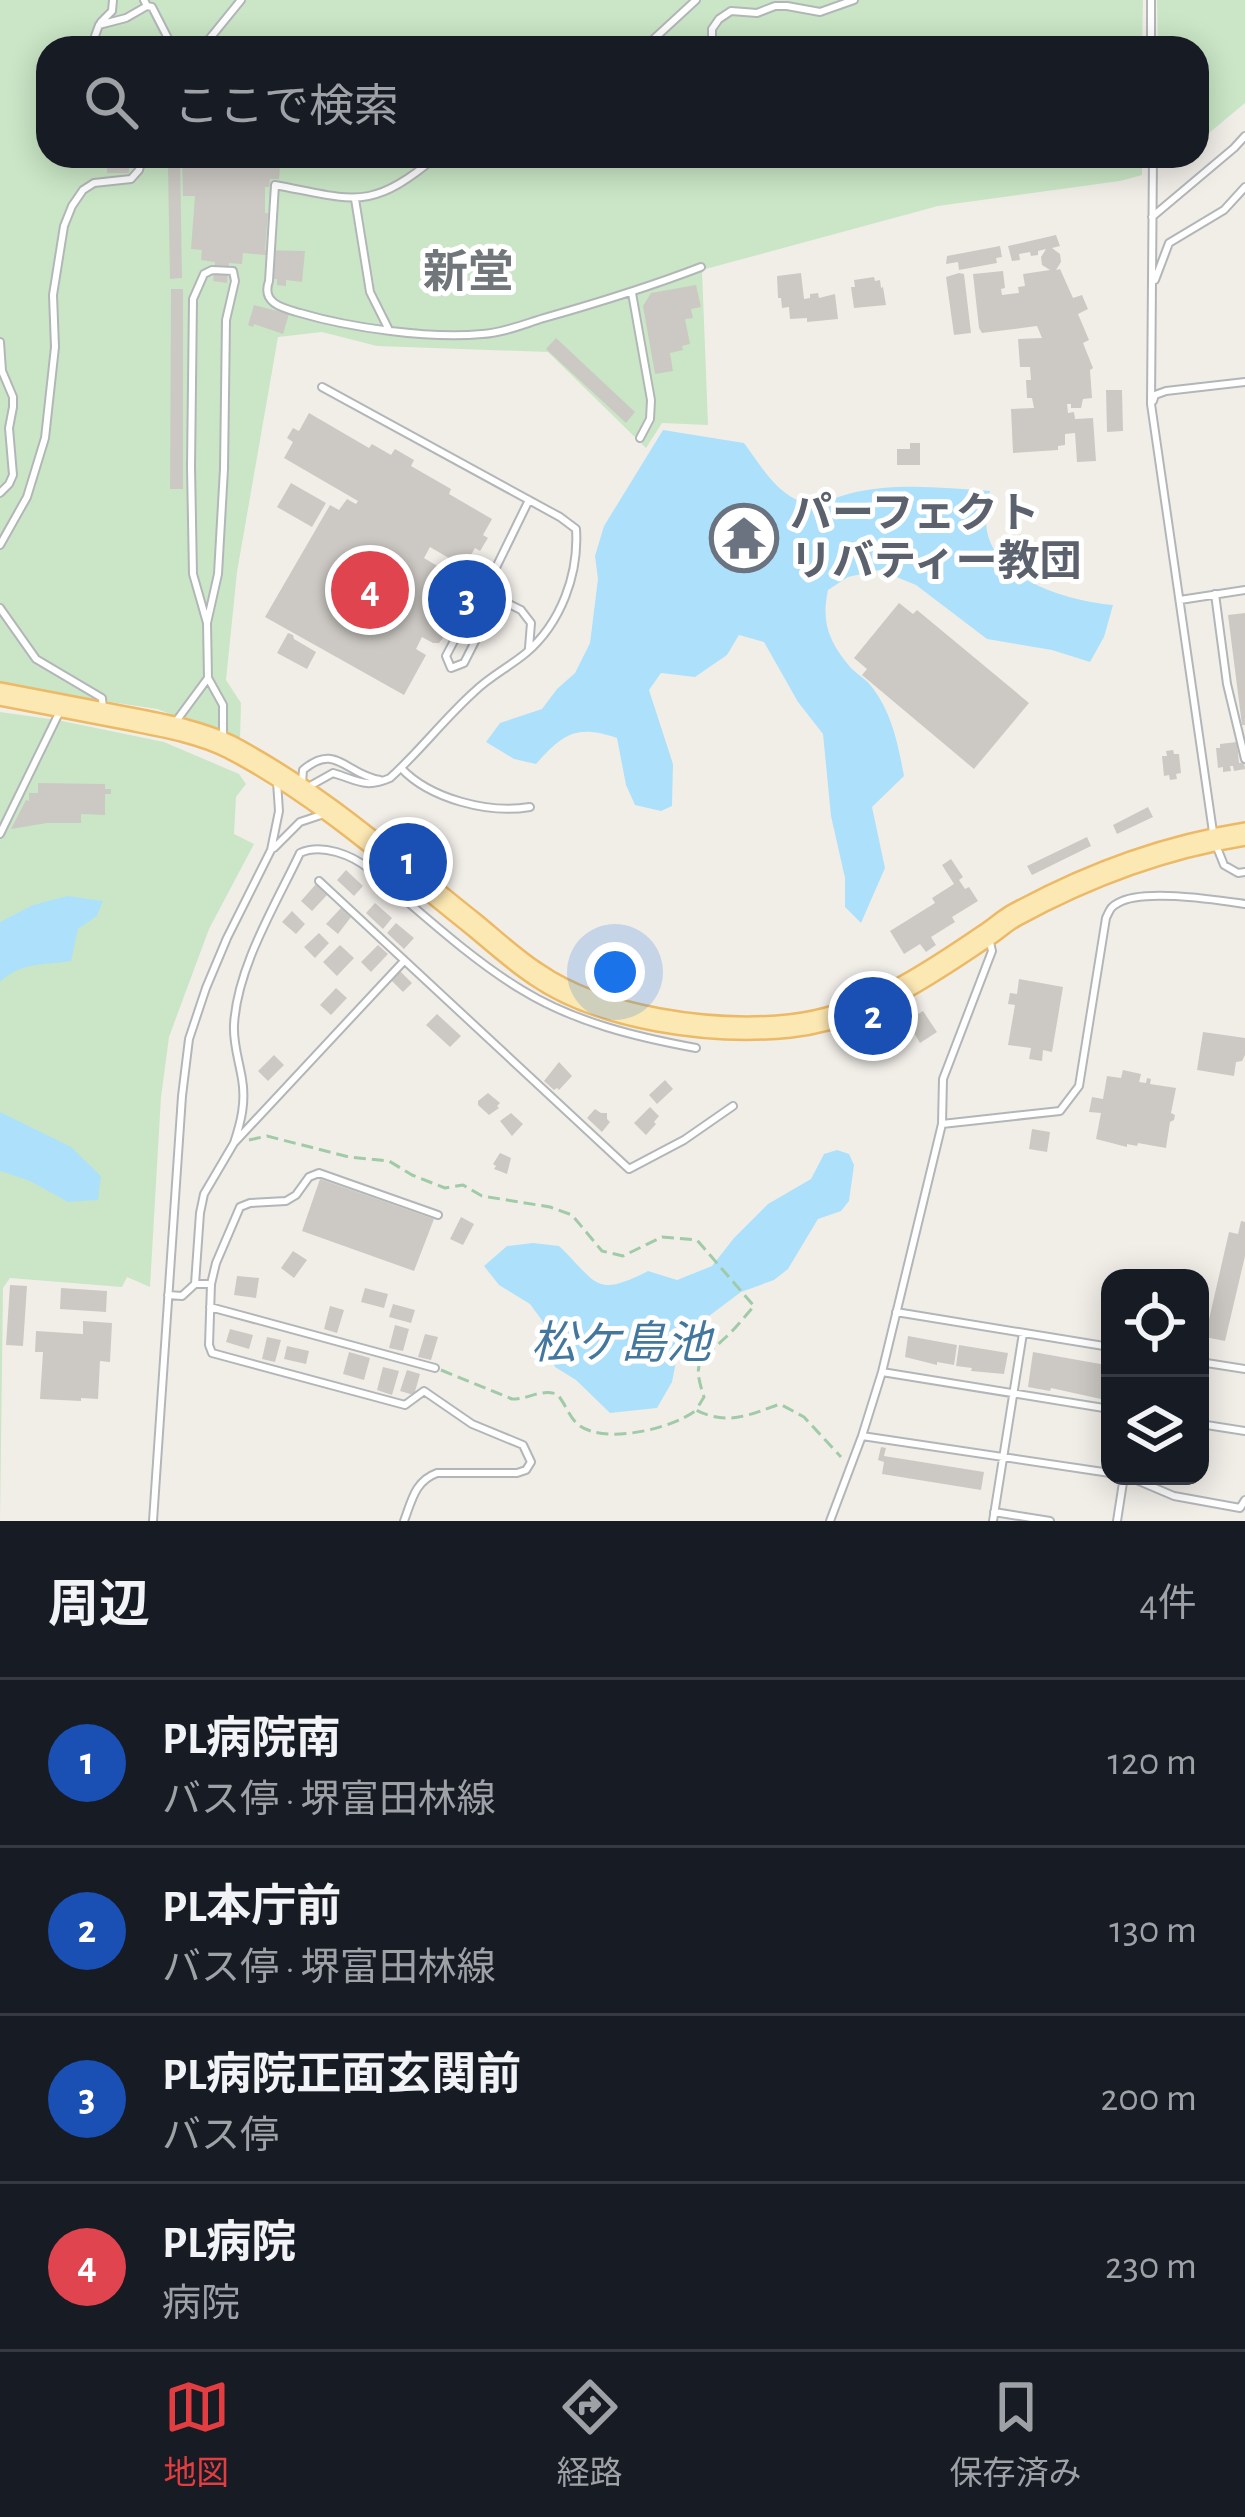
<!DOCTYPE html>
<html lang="ja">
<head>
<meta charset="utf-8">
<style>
  :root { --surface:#171b24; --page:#242831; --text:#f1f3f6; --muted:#9ea1a6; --line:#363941; --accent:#e23d40 }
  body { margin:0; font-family:"Alegreya Sans","Noto Sans JP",sans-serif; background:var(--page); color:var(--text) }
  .controls { position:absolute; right:36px; bottom:36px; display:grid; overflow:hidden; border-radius:24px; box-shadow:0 6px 30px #0003 }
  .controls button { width:108px; height:108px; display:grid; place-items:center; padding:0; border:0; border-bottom:3px solid var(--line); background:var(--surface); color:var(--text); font:60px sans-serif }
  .you { position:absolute; left:615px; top:972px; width:42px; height:42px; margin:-30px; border:9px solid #fff; border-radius:50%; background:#1a73e8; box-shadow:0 0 0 18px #1a73e833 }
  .badge { display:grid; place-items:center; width:78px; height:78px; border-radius:50%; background:var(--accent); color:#fff; font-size:39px; font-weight:700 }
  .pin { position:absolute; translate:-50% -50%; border:6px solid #fff; box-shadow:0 3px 12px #0006 }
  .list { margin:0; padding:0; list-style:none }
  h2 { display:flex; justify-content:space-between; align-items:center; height:156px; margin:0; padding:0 48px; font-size:51px }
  h2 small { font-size:39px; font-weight:400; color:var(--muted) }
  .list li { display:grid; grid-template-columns:78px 1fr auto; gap:36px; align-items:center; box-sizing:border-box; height:168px; padding:0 48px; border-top:3px solid var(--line) }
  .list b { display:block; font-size:45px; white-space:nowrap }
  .list p { margin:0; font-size:39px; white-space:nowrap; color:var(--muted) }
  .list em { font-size:39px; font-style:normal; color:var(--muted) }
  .icon { flex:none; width:66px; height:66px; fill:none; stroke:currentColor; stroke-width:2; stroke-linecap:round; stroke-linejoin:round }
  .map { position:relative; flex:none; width:1245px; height:1521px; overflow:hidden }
  .search { position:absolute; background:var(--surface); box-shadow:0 6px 30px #0003; left:36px; right:36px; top:36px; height:132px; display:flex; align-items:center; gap:30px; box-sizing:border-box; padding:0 42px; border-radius:36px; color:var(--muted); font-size:45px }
  .sheet { height:828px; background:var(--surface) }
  nav { display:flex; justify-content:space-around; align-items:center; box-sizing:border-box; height:168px; border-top:3px solid var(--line); background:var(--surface); font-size:33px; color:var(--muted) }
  nav a { display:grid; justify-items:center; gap:6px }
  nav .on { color:var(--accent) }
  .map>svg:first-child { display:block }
  .green { fill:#cae6c6 }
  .water { fill:#ade1fb }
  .building { fill:#ccc9c4 }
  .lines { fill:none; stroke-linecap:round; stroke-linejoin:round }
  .service-casing { stroke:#b3b6b9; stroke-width:10 }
  .primary-casing { stroke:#ecb966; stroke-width:26 }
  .path { stroke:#a1caa8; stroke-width:3; stroke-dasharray:12 6; stroke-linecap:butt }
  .service { stroke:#fff; stroke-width:6 }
  .primary { stroke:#fce8b2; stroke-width:21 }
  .labels { text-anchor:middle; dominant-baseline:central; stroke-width:10; stroke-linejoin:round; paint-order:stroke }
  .worship-label { font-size:42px; font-weight:bold; fill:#5b616d; stroke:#fff; text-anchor:start }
  .neighbourhood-label { font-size:45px; font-weight:bold; fill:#707679; stroke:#fff }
  .water-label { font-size:45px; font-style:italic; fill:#43779d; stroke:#fff }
</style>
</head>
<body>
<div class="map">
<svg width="1245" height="1521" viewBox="0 0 1245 1521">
  <rect width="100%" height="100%" fill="#f1eee8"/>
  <path class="green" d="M0,0H1143L1142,48H48V156H1142V175L1120,181L938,206L702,270L708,425L662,423L646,448L548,352L377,346L322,332L278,337L237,572L226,680L241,703L240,740L157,709L51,693L0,681Z
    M1157,0H1245V103L1197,143V48H1158Z
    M0,712L57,720L164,742L239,774L246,784L236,797L234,834L254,844L209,929L169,1037L161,1097L150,1287L127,1277L122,1287L10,1278L3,1288L0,1521Z"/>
  <path class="water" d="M663,430L744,443C759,463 773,488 795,499C816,511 828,499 848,494C895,482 943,488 990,491C989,500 986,511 986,520C986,578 1067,601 1113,605L1104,637L1090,662L1052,650L987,639L916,585L879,570L848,577L828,590C821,623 829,642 851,668C858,675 867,680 872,687C892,713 898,744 904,776L872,807L885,868L861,923L845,907V878L831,816L823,734L798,702L764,642L739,635L727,655L695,677L661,673L649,690L673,764L672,806L661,811L635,805L626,785L617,738C576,724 563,734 536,764L514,759L486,742L500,723L542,709L557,689L575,673L590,643L598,579L595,556L604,526Z
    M68,896L103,901L97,916L78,929L71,961C43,966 23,961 0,982V922L33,905Z
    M0,1112L71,1147L101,1176L98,1200L68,1202L30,1181L0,1171Z
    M837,1150L849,1154L854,1165L849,1201L841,1211L818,1219L788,1269L774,1280L741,1292L681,1337L672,1382L657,1408L610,1413L576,1380L555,1367L544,1345L549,1330L530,1304L499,1285L484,1266L507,1246L533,1243L559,1246C597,1282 594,1299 648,1271L677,1280L712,1266L734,1238L768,1204L811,1179L824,1154Z"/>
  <path class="building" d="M107,156H129V173H107Z
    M159,156H180L182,278L170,279L168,167L159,166Z
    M182,156H288L287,167H280L279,179H270L269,187H265V213H268L265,250L305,251L302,282L286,280V286L277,285V279H272L275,256L243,253L242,264L229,263L227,283L213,281L215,262L201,260L202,250L191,249L195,196H183Z
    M1056,235L1060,246L1052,248L1060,254L1061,262L1056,270L1060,269L1073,298L1082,295L1088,309L1078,314L1089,340L1083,343L1093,368L1090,370L1092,398L1083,399L1081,408H1071V404H1067L1068,413L1074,412L1075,419L1093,418L1096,461L1077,462L1075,433L1065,434V445L1058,446V450L1013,453L1011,409L1034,408L1032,398H1027L1026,380H1031L1030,367H1020L1018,339L1042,338L1037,326L982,333L979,328L973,274L1003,271L1005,288L1001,289L1002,295L1019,293L1018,287L1025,286L1023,274L1050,270L1042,265L1041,257L1046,249L1038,251V255L1031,256L1030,252L1019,254L1020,260L1012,261L1008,246Z
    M1000,246L1002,257L996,258L997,263L959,270L958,262L946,264L947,256Z
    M801,273L804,299L810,298V294L818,293L819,298L835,294L838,319L807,322V318L790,319L789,307L782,308L781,298H778L777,276Z
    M959,273L964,274L971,333L954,335L946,277Z
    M874,277L875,281L880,280L881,288L883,287L886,305L854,308L851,287H855L854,280Z
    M696,285L701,307L691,309L693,318L685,319L690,344L682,346L683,350L670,353L673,371L655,374L643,306L651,293Z
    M171,289H183V489H170Z
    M254,305L289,314L283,334L254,324L253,327L248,325Z
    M556,338L635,412L626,423L546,349Z
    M1106,390H1122L1123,431L1107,432Z
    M309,413L369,448L372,444L391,455L395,449L414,460L411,466L451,489L449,494L492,519L483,535L488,538L480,551L475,548L464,567L430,547L424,558L464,582L449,615L437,608L429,624L441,629L443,638L439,643H433L422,637L416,649L426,655L404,695L265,617L330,505L339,510L347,499L356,504L358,501L284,458L293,442L287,438L293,428L299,431Z
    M910,443H920V465H897V449H910Z
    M291,483L326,503L312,527L277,507Z
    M899,603L913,614L917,610L1029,703L974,769L862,675L867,669L854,658Z
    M1245,613V725H1242L1228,615Z
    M288,633L293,635L294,639L316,652L307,669L277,653Z
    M1237,742L1239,763L1244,762L1245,769L1234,771L1233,766H1230L1231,771L1223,772V767L1218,768L1216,748H1220V744Z
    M1173,750L1174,754H1179L1181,773L1176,774L1177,779L1170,780L1169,775L1164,776L1162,756H1167L1166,751Z
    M38,783L105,784V789H111V794H105V815L81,814V823H47L11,829L26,800L29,801V793H38Z
    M1148,807L1153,817L1117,834L1113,825Z
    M1087,837L1091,846L1032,875L1027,866Z
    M951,859L963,877L959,880L965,889L969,887L978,901L952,917L955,922L931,937L936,945L926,952L920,944L904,954L890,931L935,903L932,898L954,884L942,865Z
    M346,870L363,886L354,896L337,880Z
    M316,884L328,894L312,911L301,901Z
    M375,903L392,918L383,929L366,913Z
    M341,908L351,917L338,934L326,924Z
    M292,911L305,924L296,934L282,922Z
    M396,923L414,938L404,949L387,933Z
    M319,933L329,943L315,958L304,947Z
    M340,945L354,958L337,976L323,962Z
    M378,945L388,954L371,972L361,962Z
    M400,971L412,983L403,992L391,980Z
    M1019,979L1063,987L1052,1052L1043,1050L1042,1061L1029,1059L1031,1048L1008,1045L1015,1005L1008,1004L1010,993L1017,994Z
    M336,988L347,998L331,1015L320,1005Z
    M923,1011L937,1032L920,1043L907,1021Z
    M437,1014L461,1036L450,1047L426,1025Z
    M1203,1032L1245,1038V1055L1242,1061L1236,1062L1234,1076L1197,1070Z
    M274,1055L284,1065L268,1081L258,1071Z
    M559,1062L572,1076L559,1090L557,1088L554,1090L544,1081Z
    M1123,1070L1141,1074L1139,1082L1146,1083L1147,1078L1151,1079L1150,1084L1176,1088L1171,1113L1175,1115L1174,1120L1170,1122L1166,1148L1138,1143L1137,1146L1127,1144V1147L1096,1139L1101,1113L1089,1112L1092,1097L1103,1099L1107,1076L1121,1078Z
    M665,1080L673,1089L657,1104L649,1095Z
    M488,1093L500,1103L497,1106L499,1108L489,1115L478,1105V1101Z
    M650,1107L659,1116L654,1122L656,1124L646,1135L634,1123Z
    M595,1109L601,1113H607V1119L610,1122L602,1132L587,1118Z
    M511,1113L523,1124L512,1136L500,1121Z
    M1032,1129L1050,1132L1047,1152L1029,1149Z
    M500,1153L511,1158L507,1174L494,1169L496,1166L493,1164Z
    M320,1179L434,1219L414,1271L302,1231Z
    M461,1217L474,1224L463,1245L450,1239Z
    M1241,1221L1245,1222V1256L1225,1341L1205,1337L1229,1232L1238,1234Z
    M293,1251L307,1260L294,1278L281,1268Z
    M237,1276L259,1278L256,1298L234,1295Z
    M10,1285L27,1286L23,1346L6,1345Z
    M61,1288L107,1291L106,1312L60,1309Z
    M365,1288L388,1294L384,1308L361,1302Z
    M393,1304L415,1310L411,1323L389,1317Z
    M330,1306L344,1310L337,1333L324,1329Z
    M83,1321L112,1323L110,1362L100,1361L98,1399L81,1398V1401L40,1399L43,1352H35L36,1331L83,1334Z
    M395,1325L409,1329L403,1351L389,1348Z
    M230,1329L253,1335L249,1349L226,1342Z
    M425,1334L438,1337L431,1360L418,1357Z
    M908,1336L957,1345L954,1365L937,1362V1365L905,1357Z
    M267,1337L281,1340L275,1362L262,1359Z
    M959,1345L1008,1353L1004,1374L971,1371L972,1368L956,1366Z
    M287,1346L309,1351L306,1364L284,1359Z
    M349,1352L370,1358L364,1380L343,1374Z
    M1033,1352L1106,1365L1110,1368V1401L1051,1388L1050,1391L1028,1387Z
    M383,1367L399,1371L392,1395L377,1390Z
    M407,1370L420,1374L414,1395L400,1391Z
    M881,1447L886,1448L884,1456L984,1472L981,1490L882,1474L884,1462L878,1460Z"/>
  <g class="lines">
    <g class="service-casing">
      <path id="service" d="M144,0L147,6L152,7L173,48
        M1151,0V48
        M101,22L112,11L113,0
        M95,48V36L99,25L126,18L147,6
        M202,48L241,0
        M644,48L696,0
        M717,48L712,38V29L719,19L731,11L757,13L775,6H787L820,12L854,0
        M437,156C370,212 355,200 275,185L269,281C261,303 282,308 300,313C351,328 430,339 482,334C503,333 524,324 544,318C597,303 649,287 701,267
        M522,156L554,159L570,156
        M1153,156L1151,404L1213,832
        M434,160L465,156
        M355,199L370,292L388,328
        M1152,217L1234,148L1245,136
        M1155,280L1169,243L1224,210L1245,187
        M632,293L651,400L650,419L640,438
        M0,342L2,371L13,397V407L9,428L13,475L9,484L0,493
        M1153,401L1155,395L1166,391L1245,382
        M0,545L27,497L45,438L55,347L53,295L64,226L72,206L83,190L94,183L131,179L139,170L143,156
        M487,586L480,592L446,656L451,668L464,663L497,598
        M1215,594L1227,684L1245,759
        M1180,600L1245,590
        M0,608L36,659L102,698L103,711
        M207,623L193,574L191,467L193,299L204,274L212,270L233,271L235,281L226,320L224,469L218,574L207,623L208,678L223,705V737
        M529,648L531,623L521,610L489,594L487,586L529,500
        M174,724L208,678
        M401,768C430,799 489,814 530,807
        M302,783L303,770C336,742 345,774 380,780
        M308,787L333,773C357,780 365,789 390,778C420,751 444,719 474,692C489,677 509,667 526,653C561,623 579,574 576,529L560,517L322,387
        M0,834L61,709
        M1216,845L1224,865L1238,873L1245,872
        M274,848L300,822L327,813
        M319,881L629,1169L684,1140L733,1106
        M942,1124L1060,1111L1079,1086L1106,918C1110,910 1110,907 1118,903C1142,888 1217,900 1245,904
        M234,1143C241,1122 246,1102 242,1079C239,1060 233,1044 234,1025C237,967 276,904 300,853C322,843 352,855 369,869C416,908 470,959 522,990C574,1022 636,1037 696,1048
        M195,1284L200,1213L204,1194L234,1143L404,961
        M168,1295L182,1296L195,1284H211
        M210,1307L435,1368
        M896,1312L1110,1347
        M1200,1362L1245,1369
        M882,1372L1110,1409
        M1200,1424L1245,1431
        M862,1436L1110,1473
        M1127,1476L1174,1496L1240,1508L1245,1500
        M994,1512L1050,1521
        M153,1521L182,1096L189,1039L206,988L227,938L271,850L279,811L277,782
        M404,1521C412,1500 415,1481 437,1473H517L526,1470L531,1462L523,1445L472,1424L424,1391L405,1405L212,1353L209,1345L211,1284L216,1263L240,1207L250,1203L286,1201L296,1195L309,1177L319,1173L438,1215
        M830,1521L862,1436L882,1372L942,1124L943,1079L992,951L989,938
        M993,1521L1023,1333
        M1117,1521L1124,1476"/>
    </g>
    <g class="primary-casing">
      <path id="primary" d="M0,694C42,702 83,710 125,718C160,725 198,731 230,747C318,793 394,861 472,923C493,940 513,959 536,974C601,1019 712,1034 790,1026C864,1018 925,977 985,936C996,929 1004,921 1015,915C1088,875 1163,847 1245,834"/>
    </g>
    <path class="path" d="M249,1140L267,1136L349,1157L389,1161L412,1175L445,1188L463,1185L482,1196L550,1207L572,1215L602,1251L623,1256L662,1237L697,1240L754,1306C745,1316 736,1328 726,1337C701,1361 691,1358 704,1397L696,1410C727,1426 749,1415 780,1404L804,1417L841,1457
      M441,1370L512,1399C530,1399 539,1389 557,1394C566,1404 569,1418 580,1426C606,1444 671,1429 695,1411"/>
    <use href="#service" class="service"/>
    <use href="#primary" class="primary"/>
  </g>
  <defs>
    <g id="temple-ring" transform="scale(3.45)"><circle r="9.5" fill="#fff" stroke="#6b7280" stroke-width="1.5"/><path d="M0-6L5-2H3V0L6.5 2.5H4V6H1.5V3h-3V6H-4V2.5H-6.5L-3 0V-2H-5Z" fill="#6b7280"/></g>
  </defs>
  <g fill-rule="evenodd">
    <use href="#temple-ring" x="744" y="538"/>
  </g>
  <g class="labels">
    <g class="worship-label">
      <text x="790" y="514">パーフェクト<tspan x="790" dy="48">リバティー教団</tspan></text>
    </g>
    <g class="neighbourhood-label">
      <text x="468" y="273">新堂</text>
    </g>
    <g class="water-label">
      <text x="621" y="1344">松ケ島池</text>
    </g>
  </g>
</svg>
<div class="controls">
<button><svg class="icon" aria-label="locate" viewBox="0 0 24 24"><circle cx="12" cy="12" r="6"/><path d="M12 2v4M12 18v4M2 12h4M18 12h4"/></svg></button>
<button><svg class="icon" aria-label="layers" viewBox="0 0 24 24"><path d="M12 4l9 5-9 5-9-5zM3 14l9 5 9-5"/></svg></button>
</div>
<div class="you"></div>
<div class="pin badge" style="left:408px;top:862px;background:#1a4fb4">1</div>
<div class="pin badge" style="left:873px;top:1016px;background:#1a4fb4">2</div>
<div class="pin badge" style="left:467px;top:599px;background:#1a4fb4">3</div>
<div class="pin badge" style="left:370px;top:590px;background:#e0444e">4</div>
<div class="search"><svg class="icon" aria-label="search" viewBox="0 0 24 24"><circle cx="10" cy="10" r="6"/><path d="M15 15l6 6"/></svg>ここで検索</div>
</div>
<section class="sheet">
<h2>周辺<small>4件</small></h2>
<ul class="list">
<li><span class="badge" style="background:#1a4fb4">1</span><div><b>PL病院南</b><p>バス停 · 堺富田林線</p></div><em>120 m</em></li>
<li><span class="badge" style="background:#1a4fb4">2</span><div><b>PL本庁前</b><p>バス停 · 堺富田林線</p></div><em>130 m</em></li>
<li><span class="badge" style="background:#1a4fb4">3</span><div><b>PL病院正面玄関前</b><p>バス停</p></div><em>200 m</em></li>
<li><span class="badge" style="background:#e0444e">4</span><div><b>PL病院</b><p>病院</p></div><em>230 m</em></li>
</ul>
</section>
<nav>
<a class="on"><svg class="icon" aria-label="map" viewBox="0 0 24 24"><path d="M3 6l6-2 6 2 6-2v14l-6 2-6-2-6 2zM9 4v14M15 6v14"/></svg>地図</a>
<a><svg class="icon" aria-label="directions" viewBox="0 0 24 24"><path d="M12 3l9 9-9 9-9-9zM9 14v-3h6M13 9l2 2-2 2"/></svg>経路</a>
<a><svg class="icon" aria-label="saved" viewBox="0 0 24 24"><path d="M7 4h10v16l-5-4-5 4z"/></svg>保存済み</a>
</nav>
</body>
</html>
